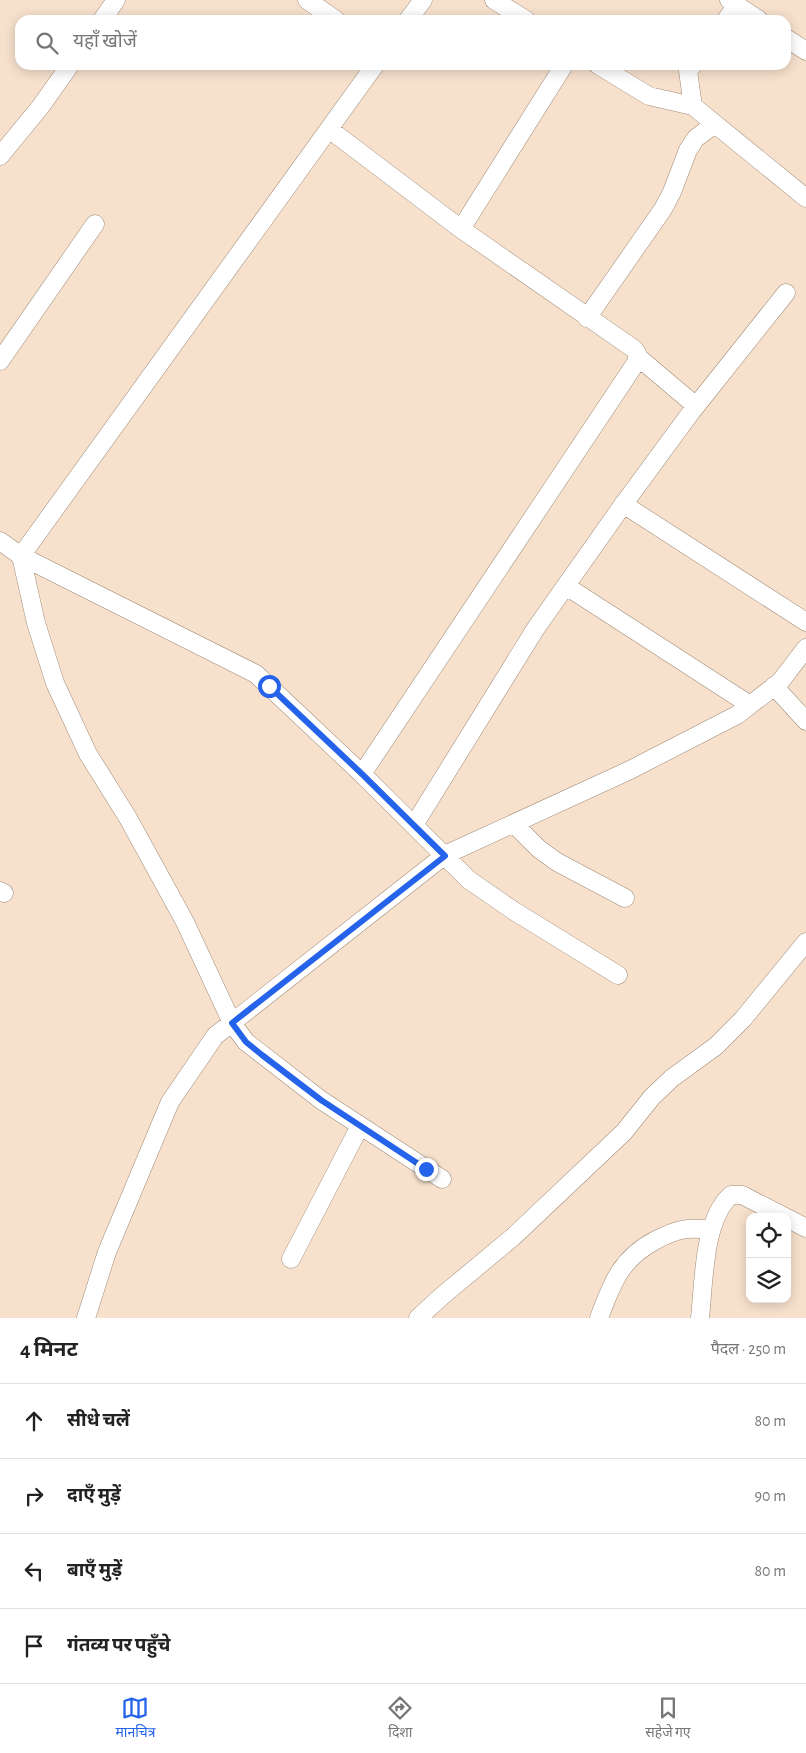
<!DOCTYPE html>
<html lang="hi">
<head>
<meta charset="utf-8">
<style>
  :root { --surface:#fff; --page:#f2f2f2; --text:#222; --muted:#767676; --line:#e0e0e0; --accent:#2563eb }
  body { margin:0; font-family:"Alegreya Sans","Noto Sans Devanagari",sans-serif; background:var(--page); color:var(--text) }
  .controls { position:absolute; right:15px; bottom:15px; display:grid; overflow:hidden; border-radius:10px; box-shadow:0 2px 12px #0003 }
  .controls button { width:45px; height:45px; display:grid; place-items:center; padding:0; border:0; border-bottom:1px solid var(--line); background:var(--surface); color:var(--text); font:25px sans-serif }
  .stop { position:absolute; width:15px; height:15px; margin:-11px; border:4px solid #2563eb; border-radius:50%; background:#fff }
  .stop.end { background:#2563eb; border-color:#fff; box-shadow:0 1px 5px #0008 }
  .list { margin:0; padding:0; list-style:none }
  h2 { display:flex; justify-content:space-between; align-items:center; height:65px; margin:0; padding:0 20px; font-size:21px }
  h2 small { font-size:16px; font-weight:400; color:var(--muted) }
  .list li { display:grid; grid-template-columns:32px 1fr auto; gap:15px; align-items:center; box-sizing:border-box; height:75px; padding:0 20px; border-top:1px solid var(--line) }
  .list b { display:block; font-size:19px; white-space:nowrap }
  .list em { font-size:16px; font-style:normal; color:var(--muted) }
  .icon { flex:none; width:28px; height:28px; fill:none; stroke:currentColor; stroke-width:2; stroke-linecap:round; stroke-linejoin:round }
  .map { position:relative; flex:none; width:806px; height:1318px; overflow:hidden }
  .search { position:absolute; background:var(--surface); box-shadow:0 2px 12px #0003; left:15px; right:15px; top:15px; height:55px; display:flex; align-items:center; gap:12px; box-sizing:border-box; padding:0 18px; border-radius:15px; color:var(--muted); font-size:19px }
  .sheet { height:365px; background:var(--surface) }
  nav { display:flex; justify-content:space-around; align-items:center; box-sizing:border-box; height:70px; border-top:1px solid var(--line); background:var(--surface); font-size:14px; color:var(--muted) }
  nav a { display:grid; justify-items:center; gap:2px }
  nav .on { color:var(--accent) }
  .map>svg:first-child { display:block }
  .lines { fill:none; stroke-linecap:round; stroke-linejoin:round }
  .street-casing { stroke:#9f8b78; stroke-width:19 }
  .street { stroke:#fff; stroke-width:18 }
  .route { stroke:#2563eb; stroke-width:6 }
</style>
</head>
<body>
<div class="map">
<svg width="806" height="1318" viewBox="0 0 806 1318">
  <rect width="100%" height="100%" fill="#f7e1cd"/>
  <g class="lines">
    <g class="street-casing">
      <path id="street" d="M307,0L336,20
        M494,0L526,20
        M729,0L759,20
        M102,20L116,0
        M408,20L423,0
        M726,20L737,5
        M786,38L806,51
        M375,65L21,556L36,623L55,683L88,754L128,818L185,922L232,1023L246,1042L321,1100L442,1179
        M598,65L649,96L693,106
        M693,65L688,71L693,106L806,198
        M329,129L461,229L634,349L637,353V361L362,774
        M0,156L41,106L70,65
        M461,229L564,65
        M587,318L663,209L672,192L688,150L696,138L715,124
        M638,357L696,406
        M0,361L95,224
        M623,504L806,622
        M0,541L21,556L256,674L362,774L469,880L514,911L618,975
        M566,586L750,705
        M774,686L806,721
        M514,824L539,849L557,862L625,898
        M414,825L536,628L620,509L692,411L786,293
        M0,891L4,893
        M787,1218L806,1228
        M291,1259L360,1126
        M86,1318L107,1252L170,1102L215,1036L445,855L630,770L737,715L780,682L806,648
        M418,1318L442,1296L513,1237L624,1132L652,1097L672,1078L716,1046L743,1019L806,942
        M599,1318C612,1283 621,1258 656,1240C677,1229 687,1227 711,1230
        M700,1318C704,1282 703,1220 731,1195H742L785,1217"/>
    </g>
    <use href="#street" class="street"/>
  </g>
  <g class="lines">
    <path class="route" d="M269,686L362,774L445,856L232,1023L246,1042L262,1055L321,1100L426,1169"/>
  </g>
</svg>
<div class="controls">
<button><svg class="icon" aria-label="locate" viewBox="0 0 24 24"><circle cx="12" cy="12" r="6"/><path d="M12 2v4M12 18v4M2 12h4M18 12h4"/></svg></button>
<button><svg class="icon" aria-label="layers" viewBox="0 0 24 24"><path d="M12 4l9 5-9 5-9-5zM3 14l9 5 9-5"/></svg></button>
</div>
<div class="stop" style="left:269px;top:686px"></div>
<div class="stop end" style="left:426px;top:1169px"></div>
<div class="search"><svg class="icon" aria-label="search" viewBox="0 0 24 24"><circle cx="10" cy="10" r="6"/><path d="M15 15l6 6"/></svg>यहाँ खोजें</div>
</div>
<section class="sheet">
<h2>4 मिनट<small>पैदल · 250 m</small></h2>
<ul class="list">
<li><svg class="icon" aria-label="ahead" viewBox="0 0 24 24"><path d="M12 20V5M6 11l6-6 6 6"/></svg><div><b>सीधे चलें</b></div><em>80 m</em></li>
<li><svg class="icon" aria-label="right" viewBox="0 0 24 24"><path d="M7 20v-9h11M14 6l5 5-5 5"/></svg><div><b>दाएँ मुड़ें</b></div><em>90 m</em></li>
<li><svg class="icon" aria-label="left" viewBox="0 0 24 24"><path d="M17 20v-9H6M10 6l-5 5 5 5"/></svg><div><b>बाएँ मुड़ें</b></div><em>80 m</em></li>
<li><svg class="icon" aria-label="arrive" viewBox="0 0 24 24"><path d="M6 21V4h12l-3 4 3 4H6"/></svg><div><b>गंतव्य पर पहुँचे</b></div></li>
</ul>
</section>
<nav>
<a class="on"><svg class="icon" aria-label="map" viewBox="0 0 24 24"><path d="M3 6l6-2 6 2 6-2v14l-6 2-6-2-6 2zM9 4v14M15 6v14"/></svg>मानचित्र</a>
<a><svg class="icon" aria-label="directions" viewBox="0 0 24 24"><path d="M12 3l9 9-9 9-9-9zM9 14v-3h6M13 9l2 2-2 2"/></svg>दिशा</a>
<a><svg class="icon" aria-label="saved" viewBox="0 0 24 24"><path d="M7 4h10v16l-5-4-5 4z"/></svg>सहेजे गए</a>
</nav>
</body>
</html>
